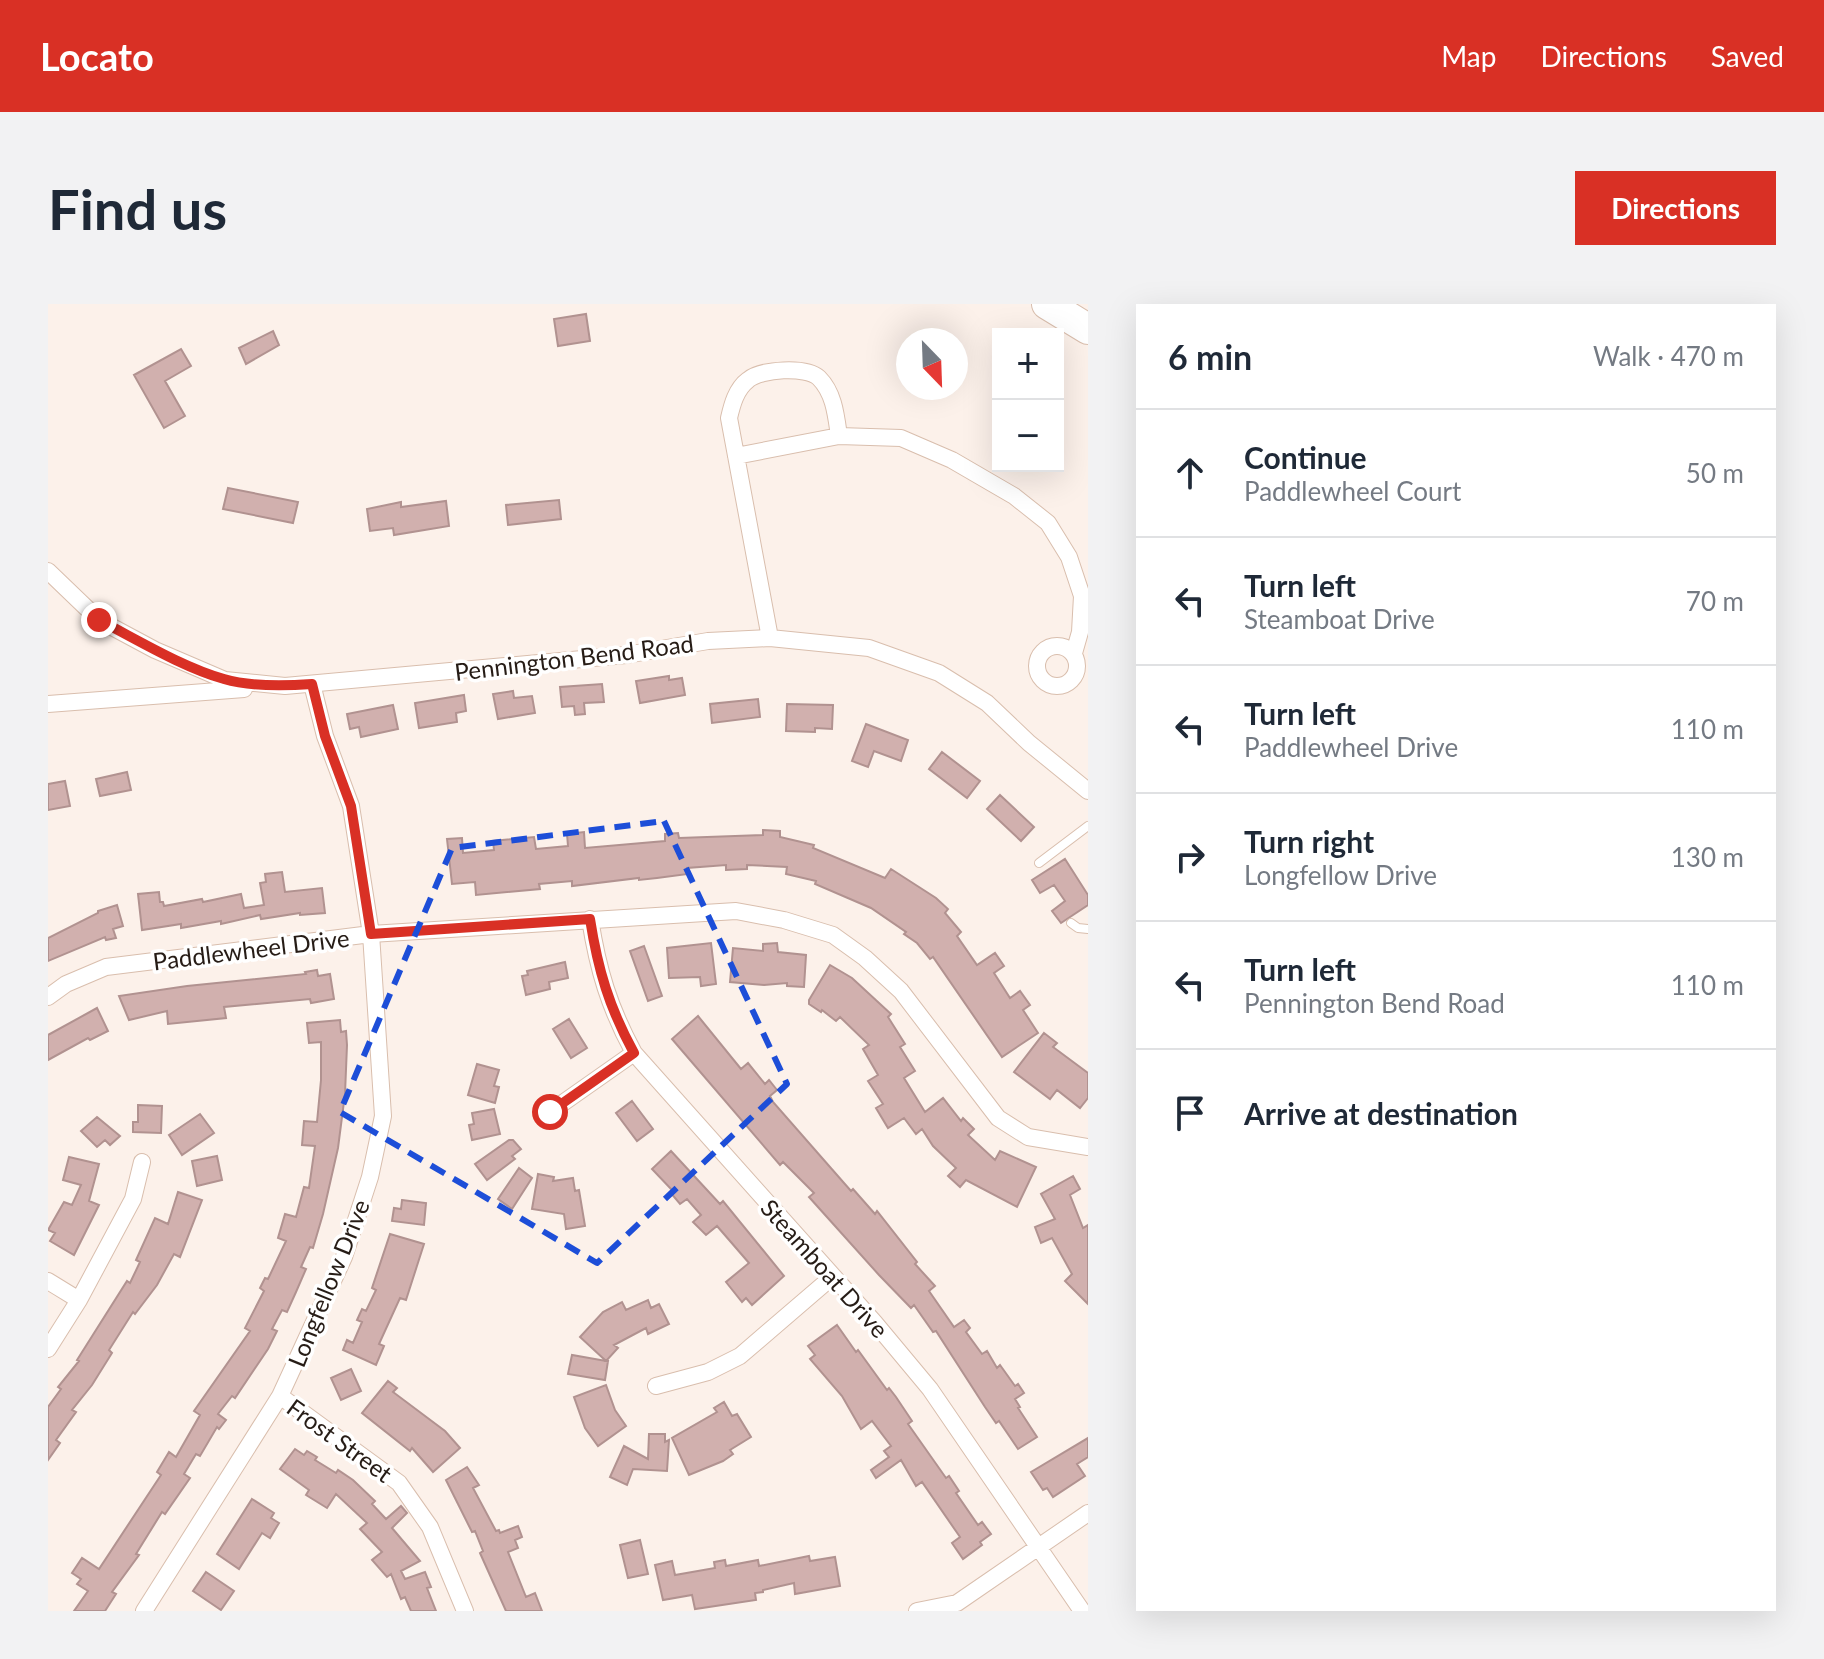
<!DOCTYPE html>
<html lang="en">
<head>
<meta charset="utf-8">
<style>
  :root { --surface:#fff; --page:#f2f2f3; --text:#1f2937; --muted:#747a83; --line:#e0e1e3; --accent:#d93025 }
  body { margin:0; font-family:Lato,sans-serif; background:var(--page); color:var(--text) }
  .controls { position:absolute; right:24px; top:24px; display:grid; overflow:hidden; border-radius:0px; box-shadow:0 8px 32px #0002 }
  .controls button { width:72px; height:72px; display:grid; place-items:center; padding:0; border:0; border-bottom:2px solid var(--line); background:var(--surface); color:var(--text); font:40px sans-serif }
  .compass { position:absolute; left:848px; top:24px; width:72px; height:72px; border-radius:50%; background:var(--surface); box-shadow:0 8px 32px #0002; rotate:157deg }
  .stop { position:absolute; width:24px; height:24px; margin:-18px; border:6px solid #d93025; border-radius:50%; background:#fff }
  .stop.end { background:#d93025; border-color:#fff; box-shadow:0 2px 8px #0008 }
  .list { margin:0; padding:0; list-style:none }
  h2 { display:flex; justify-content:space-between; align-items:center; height:104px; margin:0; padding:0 32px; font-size:34px }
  h2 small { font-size:26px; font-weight:400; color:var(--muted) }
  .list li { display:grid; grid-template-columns:52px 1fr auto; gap:24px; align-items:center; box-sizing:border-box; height:128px; padding:0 32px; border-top:2px solid var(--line) }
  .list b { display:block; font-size:30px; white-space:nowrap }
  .list p { margin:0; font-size:26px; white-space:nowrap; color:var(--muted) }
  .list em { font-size:26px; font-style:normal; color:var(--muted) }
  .icon { flex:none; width:44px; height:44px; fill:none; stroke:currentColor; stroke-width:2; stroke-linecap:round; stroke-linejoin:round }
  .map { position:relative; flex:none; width:1040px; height:1307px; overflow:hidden; border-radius:0px }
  header { display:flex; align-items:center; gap:48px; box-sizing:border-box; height:112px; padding:0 40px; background:var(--accent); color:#fff }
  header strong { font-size:38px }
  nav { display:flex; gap:44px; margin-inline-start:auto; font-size:28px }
  .intro { display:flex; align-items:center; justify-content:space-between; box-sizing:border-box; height:192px; padding:0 48px }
  h1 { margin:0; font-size:56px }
  .button { padding:20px 36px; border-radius:0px; background:var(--accent); color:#fff; font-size:28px; font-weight:700 }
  main { display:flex; gap:48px; padding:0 48px }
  aside { flex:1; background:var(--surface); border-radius:0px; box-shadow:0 8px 32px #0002 }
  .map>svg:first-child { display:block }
  .building { fill:#d1b0ae; stroke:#b19290; stroke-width:2 }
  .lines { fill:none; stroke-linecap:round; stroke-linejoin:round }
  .lane-casing { stroke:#d9bead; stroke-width:10 }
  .street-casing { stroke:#d9bead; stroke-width:18 }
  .highway-casing { stroke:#d9bead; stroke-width:32 }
  .lane { stroke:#fff; stroke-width:8 }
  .street { stroke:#fff; stroke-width:16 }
  .highway { stroke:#fff; stroke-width:30 }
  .route { stroke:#d93025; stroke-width:10 }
  .marked { fill:none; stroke:#1d4ed8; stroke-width:6; stroke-dasharray:16 10; stroke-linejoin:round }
  .labels { text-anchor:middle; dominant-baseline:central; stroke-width:7; stroke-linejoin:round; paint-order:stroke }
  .street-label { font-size:24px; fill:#261c16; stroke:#fff }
</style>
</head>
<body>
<header>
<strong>Locato</strong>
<nav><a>Map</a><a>Directions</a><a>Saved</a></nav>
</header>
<div class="intro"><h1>Find us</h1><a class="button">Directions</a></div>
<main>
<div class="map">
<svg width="1040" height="1307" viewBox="0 0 1040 1307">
  <rect width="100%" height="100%" fill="#fcf1ea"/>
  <path class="building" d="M538,10L542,37L510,42L506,15Z
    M225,27L231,41L198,60L191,44Z
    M133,45L143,62L117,77L137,112L116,124L86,71Z
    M180,184L250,198L245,219L175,205Z
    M511,196L513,215L460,221L458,201Z
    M398,197L401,222L346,231L345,224L322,227L319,205L353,198V203Z
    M621,372V376L634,374L637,391L592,399L588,377Z
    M554,380L556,398L536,399L537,410L527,411L526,402L514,403L512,383Z
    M465,387L466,394L484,392L487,409L450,415L445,390Z
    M416,391L418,407L408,409L409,418L371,424L367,399Z
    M710,395L712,413L664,419L662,400Z
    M739,400L785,401L784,425L767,424V428L738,427Z
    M345,401L350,425L313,433L311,423L302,425L299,410Z
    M818,420L860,436L853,457L826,447L820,463L804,457Z
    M894,448L932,477L919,494L881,465Z
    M79,468L83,486L52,492L48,475Z
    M17,477L22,502L0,506V480Z
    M952,491L986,523L973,537L939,505Z
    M715,526L732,527V533L766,541L765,544L837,574L843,565L888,594L900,605L897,609L913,628L909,632L929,661L947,649L956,662L946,669L962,694L972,687L982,701L975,706L990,729L954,753L885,653L882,655L869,639L856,630L858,628L823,604L767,580L768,577L738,570L739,563L699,561V565L678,566V561L639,564L640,570L609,574L591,576V574L524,582V577L491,580L492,585L428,591L427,578L404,580L399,535L414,534L415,549L446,546L445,537L486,533L488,545L520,542L519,530L536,528L537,544L617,537V530L630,529L631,534L715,531Z
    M1017,555L1040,591V601L1013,619L1004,607L1017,597L1006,581L992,589L984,576Z
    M234,568L237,588L274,584L277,609L252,611V609L213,615L212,611L173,620V617L133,624V620L94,626L90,590L111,588L112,598H115L116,602L154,595L155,598L193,590L196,604L216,601L212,579L218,578L217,570Z
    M69,601L75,622L65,625L68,634L58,636L57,633L0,657V634L50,609V607Z
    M663,639L668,680L653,682L652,673L621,674L619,644Z
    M729,639L730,648L758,651L756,683L739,682V679L716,681L682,678L685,644L715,647V640Z
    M596,642L614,692L600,697L582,647Z
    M517,658L520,674L501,678L502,685L478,691L474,672L480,671L479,667Z
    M782,661L804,674L843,710L840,713L857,740L852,743L867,767L856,774L877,808L895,794L913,817L915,814L926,825L920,831L947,856L952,847L988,863L969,903L918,876L912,883L900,872L908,864L885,842L874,825L868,830L856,814L840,824L828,804L835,800L820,777L830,771L815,745L821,741L792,713L788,717L774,706L773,708L761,700V696Z
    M269,666L270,672L282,670L286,695L263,699L262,695L176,703L178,714L120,720L119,707L81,716L71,692L139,682L258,670L257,668Z
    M49,704L60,727L42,736L40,734L0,756V731Z
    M650,712L693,765L700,759L717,780L721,776L729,786L722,792L725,798L803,887L805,885L827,910L829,907L869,958L867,960L887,982L881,987L906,1023L916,1016L922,1024L918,1028L934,1050L939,1047L949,1064L952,1061L967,1082L970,1080L976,1089L967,1095L972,1103L970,1104L989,1133L970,1145L951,1117L948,1119L937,1103L888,1027L885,1028L866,1001L863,1004L831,971L761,893L766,889L735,858L732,861L624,735Z
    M521,715L539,744L523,754L505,725Z
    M292,716L293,728L298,727L299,741L297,790L290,844L275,910L265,944L262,943L253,963L258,965L248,988L239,1008L234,1006L224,1025L229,1027L220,1045L187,1094L184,1092L170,1110L178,1116L171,1125L169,1123L152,1152L148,1150L136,1170L142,1174L117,1210L114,1208L88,1250L91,1251L64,1288L68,1290L57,1307H26L40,1287L29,1280L33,1275L24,1269L34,1254L51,1265L113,1171L109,1168L121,1148L128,1153L152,1111L146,1107L202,1027L197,1024L216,987L212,984L217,974L220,975L238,937L230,934L237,910L248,913L256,883L261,884L267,842L254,841L256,817L269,818L273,776V738L261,739L259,719Z
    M996,729L1009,739L1005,743L1040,769V794L1032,804L1009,786L1002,795L966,768Z
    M429,760L451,766L446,782L451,783L447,799L420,791Z
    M584,797L605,825L589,837L568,809Z
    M90,801L114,802L113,829L85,828V818H90Z
    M446,805L452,830L424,836L421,821L426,820L424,809Z
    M152,810L166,829L134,851L121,831Z
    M49,813L72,832L62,841L57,836L49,843L33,827Z
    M461,836H465L473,845L464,852L467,855L439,876L427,860Z
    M623,847L672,900L675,897L736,972L704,1001L698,994L694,998L678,978L701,959L669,922L658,931L645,918L653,911L639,895L632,900L622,888L624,886L604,865Z
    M169,852L174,876L149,882L144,857Z
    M21,853L51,860L41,897L51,901L26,951L2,937L7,929L0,926L16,898L24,901L33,881L15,876Z
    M471,864L484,874L464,905L450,895Z
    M490,870L506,873L505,877L525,874L527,887L531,886L537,922L518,925L516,910L484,905Z
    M1025,872L1032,885L1022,891L1035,924L1040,921V1000L1017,977L1024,970L1004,934L993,939L987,923L1007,915L993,890Z
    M130,888L154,896L132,953L126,950L109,981L87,1010L85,1008L61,1046L64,1049L44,1081L24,1106L28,1108L8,1136L12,1139L0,1156V1103L13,1085L10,1083L31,1057L29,1056L79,977L82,979L92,958L88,956L107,914L120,920Z
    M354,896L378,899L376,921L344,917L346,904L353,905Z
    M342,930L376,940L358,996L352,994L331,1040L336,1042L328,1061L295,1046L299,1036L305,1039L314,1018L309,1016L314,1005L318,1007L328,986L324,984Z
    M600,996L603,1004L611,1000L621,1020L600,1030L598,1024L566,1041L570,1044L558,1057H560L557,1076L520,1070L524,1051L558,1057L532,1033L555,1008L574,998L578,1006Z
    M789,1021L808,1048L810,1046L839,1086L841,1084L848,1093L864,1117L860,1120L898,1174L901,1172L911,1187L908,1189L930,1221L934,1218L943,1230L932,1238L934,1241L915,1255L904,1239L912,1233L874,1178L868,1182L853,1156L828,1174L823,1166L841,1153L836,1147L843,1142L824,1117L813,1125L794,1092L762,1055L767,1051L760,1042Z
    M303,1065L313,1087L293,1096L283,1074Z
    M340,1077L349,1084L345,1088L397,1127L412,1144L385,1168L364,1144L362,1147L314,1109Z
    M558,1081L567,1106L578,1122L550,1142L537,1124L526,1093Z
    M676,1098L684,1112L689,1110L703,1133L682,1146L685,1150L675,1157L641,1171L624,1134L669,1108L666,1104Z
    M601,1130H617V1138L621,1136L619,1167L585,1165L579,1181L562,1173L576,1142L600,1155Z
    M1040,1134V1153L1029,1160L1037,1172L1005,1193L999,1184L995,1186L983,1168Z
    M247,1145L256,1151L259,1147L269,1153L267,1156L288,1169L290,1166L305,1176L327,1197L324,1200L338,1215L353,1202L359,1209L344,1224L372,1257L353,1267L357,1275L377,1268L383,1283L379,1284L388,1307H363L357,1293L353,1295L343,1270L339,1273L324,1256L334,1248L312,1225L319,1219L288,1190L279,1204L258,1191L261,1186L232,1165Z
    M419,1163L431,1181L425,1184L448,1227L451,1226L452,1229L470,1222L474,1233L467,1236L470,1244L460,1248L478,1293L487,1289L494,1307H458L432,1249L435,1247L427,1227L424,1228L398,1176Z
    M204,1195L226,1209L223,1214L231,1219L222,1234L214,1229L191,1265L169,1250Z
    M592,1236L600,1270L580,1274L572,1241Z
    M761,1252L762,1257L787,1253L792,1282L747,1290L746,1279L715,1286V1288L707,1289L708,1296L647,1305L644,1291L615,1296L607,1261L624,1257L627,1271L667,1264L666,1258L677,1256L678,1262L710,1256L711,1262Z
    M158,1268L186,1287L173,1306L145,1287Z"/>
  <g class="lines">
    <g class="lane-casing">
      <path id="lane" d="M991,559L1040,522
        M1023,619L1030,624L1040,625"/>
    </g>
    <g class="street-casing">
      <path id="street" d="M688,152L791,132
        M0,267L51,316L107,346L177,376L237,382L578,351L660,337L722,334L821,344L891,369L939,399L981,439L1040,487
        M722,334L681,114C684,101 688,85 700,76C713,65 758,62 771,74C786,89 788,111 791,132L853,134L904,156L966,192L1000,219L1021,253L1034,292L1032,328L1026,349
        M989 362a20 20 0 1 1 40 0a20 20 0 1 1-40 0Z
        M0,400L196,385
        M542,615C550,666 561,703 586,749L827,1019L882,1085L1034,1307
        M0,693L18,680L58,663L323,630L688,607L736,616L785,631L817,654L853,687L950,814L980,833L1040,843
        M502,808L586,749
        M0,977L31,996
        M0,1045L31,996L85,895L94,858
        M608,1082L660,1068L692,1052L784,973
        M232,1092L351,1179L382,1223L417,1307
        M96,1307L232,1092L296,953L322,873L335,812L323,630L303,502L277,432L264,380
        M869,1307L909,1299L1040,1209"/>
    </g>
    <g class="highway-casing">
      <path id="highway" d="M999,0L1040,25"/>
    </g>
    <use href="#lane" class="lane"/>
    <use href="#street" class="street"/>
    <use href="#highway" class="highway"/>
  </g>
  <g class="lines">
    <path class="route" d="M51,316C90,336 134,363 176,375C203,383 236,382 264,380L277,432L303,502L323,630L542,615C550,666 561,703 586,749L502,808"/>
  </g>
  <path class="marked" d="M616,517L739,780L549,959L292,808L404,544Z"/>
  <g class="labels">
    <g class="street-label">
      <text transform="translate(526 353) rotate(-7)">Pennington Bend Road</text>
      <text transform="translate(203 645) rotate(-7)">Paddlewheel Drive</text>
      <text transform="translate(777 964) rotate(48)">Steamboat Drive</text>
      <text transform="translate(280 979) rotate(-68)">Longfellow Drive</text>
      <text transform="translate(292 1136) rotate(36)">Frost Street</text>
    </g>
  </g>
</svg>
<div class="controls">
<button>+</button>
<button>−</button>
</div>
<svg class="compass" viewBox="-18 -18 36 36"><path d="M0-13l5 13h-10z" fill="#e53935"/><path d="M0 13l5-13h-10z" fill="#747a83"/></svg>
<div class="stop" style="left:502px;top:808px"></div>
<div class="stop end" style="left:51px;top:316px"></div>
</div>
<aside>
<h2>6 min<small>Walk · 470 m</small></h2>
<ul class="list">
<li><svg class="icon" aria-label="ahead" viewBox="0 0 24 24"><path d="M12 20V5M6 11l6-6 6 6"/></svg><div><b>Continue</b><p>Paddlewheel Court</p></div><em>50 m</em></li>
<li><svg class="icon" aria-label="left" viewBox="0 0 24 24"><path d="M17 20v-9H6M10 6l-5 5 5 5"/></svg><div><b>Turn left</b><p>Steamboat Drive</p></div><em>70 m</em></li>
<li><svg class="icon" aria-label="left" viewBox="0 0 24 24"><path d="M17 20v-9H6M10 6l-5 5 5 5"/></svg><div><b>Turn left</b><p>Paddlewheel Drive</p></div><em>110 m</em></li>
<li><svg class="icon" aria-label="right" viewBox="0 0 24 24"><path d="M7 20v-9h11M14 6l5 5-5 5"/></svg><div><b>Turn right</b><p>Longfellow Drive</p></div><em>130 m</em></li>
<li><svg class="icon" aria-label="left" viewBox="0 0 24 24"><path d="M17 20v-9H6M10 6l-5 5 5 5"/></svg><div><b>Turn left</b><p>Pennington Bend Road</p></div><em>110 m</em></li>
<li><svg class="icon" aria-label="arrive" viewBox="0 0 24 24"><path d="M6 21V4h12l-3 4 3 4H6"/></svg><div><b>Arrive at destination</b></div></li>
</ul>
</aside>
</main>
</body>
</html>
